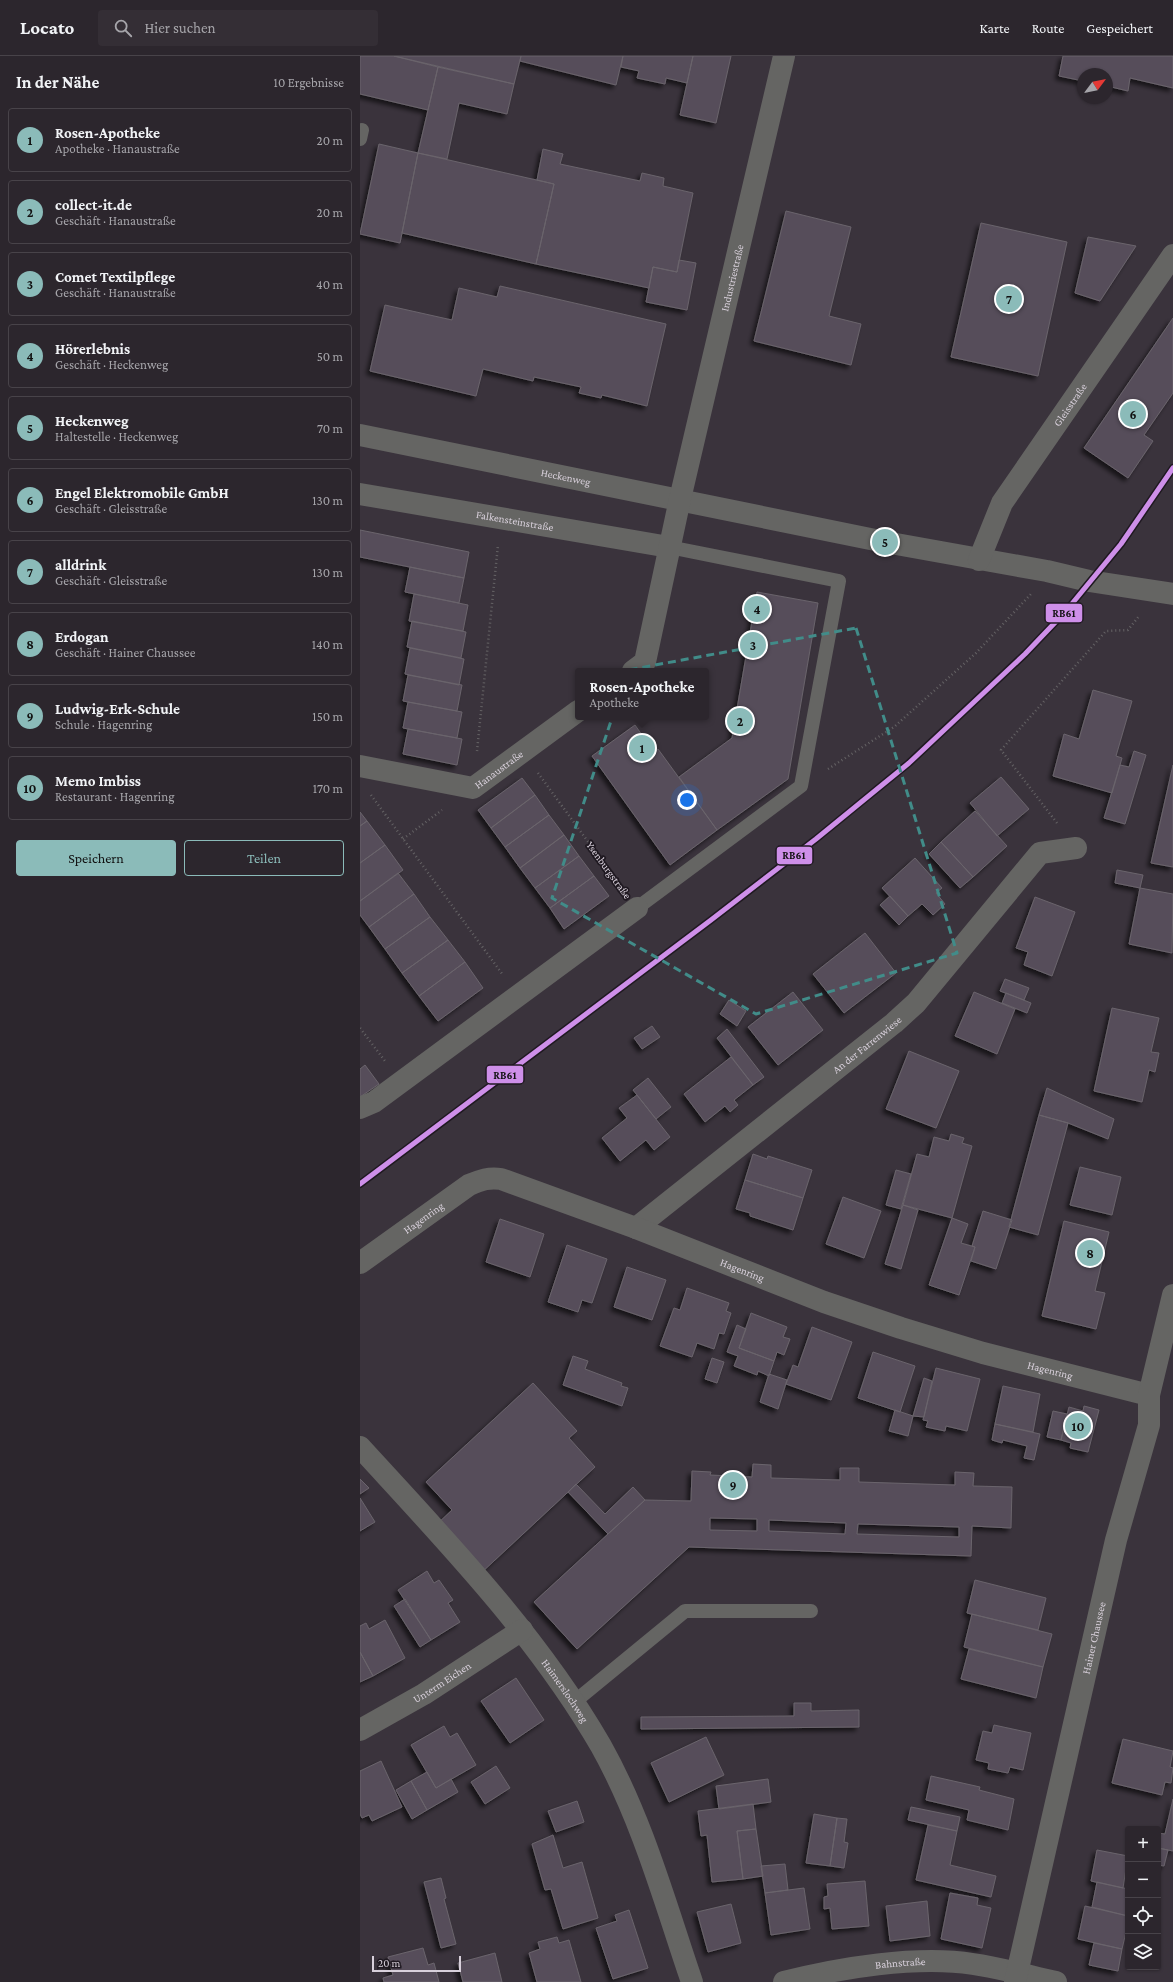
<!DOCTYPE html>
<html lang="de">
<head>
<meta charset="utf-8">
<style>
  :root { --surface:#2c262d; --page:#342e35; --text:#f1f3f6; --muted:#a6a5aa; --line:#484349; --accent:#8bbbb9 }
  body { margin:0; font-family:"Crimson Pro",serif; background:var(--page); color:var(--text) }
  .controls { position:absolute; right:12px; bottom:12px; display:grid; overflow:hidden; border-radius:4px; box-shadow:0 1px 3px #0004 }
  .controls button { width:36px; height:36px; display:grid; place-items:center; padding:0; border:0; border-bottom:1px solid var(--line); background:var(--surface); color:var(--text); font:20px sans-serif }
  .compass { position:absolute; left:717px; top:12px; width:36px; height:36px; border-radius:50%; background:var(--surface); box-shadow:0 1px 3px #0004; rotate:58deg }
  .scale { position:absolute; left:12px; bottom:10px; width:89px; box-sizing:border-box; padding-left:4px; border:2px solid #d8d0db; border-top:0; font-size:11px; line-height:14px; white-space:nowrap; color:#d8d0db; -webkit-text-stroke:3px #1f1921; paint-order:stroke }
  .you { position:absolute; left:327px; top:744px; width:14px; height:14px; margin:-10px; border:3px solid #fff; border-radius:50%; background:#1a73e8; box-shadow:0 0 0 6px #1a73e833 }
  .badge { display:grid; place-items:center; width:26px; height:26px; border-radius:50%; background:var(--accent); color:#111; font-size:13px; font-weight:700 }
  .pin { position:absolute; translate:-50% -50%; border:2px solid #fff; box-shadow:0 1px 4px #0006 }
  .popup { position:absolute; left:215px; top:612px; width:134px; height:52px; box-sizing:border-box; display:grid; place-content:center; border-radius:4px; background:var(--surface); filter:drop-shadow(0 1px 3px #0005); font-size:13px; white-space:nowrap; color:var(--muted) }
  .popup b { font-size:15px; color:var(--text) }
  .popup::after { content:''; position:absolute; left:50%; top:100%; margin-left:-8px; border:8px solid transparent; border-top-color:var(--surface) }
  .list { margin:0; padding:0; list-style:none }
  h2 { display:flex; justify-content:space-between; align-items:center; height:52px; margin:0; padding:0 16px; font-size:17px }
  h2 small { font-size:13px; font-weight:400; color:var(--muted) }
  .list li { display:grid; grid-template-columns:26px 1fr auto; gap:12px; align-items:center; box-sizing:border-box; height:64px; margin:0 8px 8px; padding:0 8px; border:1px solid var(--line); border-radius:4px }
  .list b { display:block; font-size:15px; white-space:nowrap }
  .list p { margin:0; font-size:13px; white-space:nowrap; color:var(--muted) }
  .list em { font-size:13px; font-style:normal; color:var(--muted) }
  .actions { display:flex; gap:8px; padding:12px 16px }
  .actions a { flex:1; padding:9px 0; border:1px solid var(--accent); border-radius:4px; text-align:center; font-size:14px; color:var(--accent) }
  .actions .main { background:var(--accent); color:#111 }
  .icon { flex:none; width:22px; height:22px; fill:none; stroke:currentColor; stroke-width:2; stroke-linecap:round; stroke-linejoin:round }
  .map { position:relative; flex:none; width:813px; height:1926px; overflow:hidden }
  header { display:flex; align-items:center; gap:24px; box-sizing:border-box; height:56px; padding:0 20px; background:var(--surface); border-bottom:1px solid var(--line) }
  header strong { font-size:19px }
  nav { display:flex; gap:22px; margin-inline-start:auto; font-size:14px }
  .search { width:280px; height:36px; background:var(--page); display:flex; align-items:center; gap:10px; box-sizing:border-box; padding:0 14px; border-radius:4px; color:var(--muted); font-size:15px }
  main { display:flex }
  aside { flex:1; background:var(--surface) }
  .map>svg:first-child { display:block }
  .building { fill:#574e5a; stroke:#6a646c; fill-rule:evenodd; filter:url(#shadow) }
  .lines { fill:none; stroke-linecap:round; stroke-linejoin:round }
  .path { stroke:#656365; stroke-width:2.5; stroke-dasharray:1 3; stroke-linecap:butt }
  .service { stroke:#656563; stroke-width:14 }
  .minor { stroke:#656563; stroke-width:22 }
  .tertiary { stroke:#656563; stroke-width:22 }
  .rail-1-casing { stroke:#1f1921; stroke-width:8 }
  .rail-1 { stroke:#ce8fe9; stroke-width:5 }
  .marked { fill:none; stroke:#418c89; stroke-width:3; stroke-dasharray:8 5; stroke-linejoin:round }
  .labels { text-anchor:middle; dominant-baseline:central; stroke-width:3.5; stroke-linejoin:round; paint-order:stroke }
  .street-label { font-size:11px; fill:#d8d0db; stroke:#1f1921 }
  .line-badge { stroke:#1f1921; stroke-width:1.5 }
  .pale-badge-label { font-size:11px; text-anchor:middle; font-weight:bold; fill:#111 }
</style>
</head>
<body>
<header>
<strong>Locato</strong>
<div class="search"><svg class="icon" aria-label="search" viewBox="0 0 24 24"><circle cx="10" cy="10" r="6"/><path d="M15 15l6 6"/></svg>Hier suchen</div>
<nav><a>Karte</a><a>Route</a><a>Gespeichert</a></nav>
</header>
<main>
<aside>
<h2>In der Nähe<small>10 Ergebnisse</small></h2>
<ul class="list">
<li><span class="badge">1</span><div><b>Rosen-Apotheke</b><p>Apotheke · Hanaustraße</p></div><em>20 m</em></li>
<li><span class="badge">2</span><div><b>collect-it.de</b><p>Geschäft · Hanaustraße</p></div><em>20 m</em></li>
<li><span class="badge">3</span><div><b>Comet Textilpflege</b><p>Geschäft · Hanaustraße</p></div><em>40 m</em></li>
<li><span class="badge">4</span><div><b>Hörerlebnis</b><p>Geschäft · Heckenweg</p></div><em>50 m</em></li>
<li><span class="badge">5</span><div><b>Heckenweg</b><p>Haltestelle · Heckenweg</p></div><em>70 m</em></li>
<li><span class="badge">6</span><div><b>Engel Elektromobile GmbH</b><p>Geschäft · Gleisstraße</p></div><em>130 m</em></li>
<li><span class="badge">7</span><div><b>alldrink</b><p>Geschäft · Gleisstraße</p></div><em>130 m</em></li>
<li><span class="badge">8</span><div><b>Erdogan</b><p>Geschäft · Hainer Chaussee</p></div><em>140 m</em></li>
<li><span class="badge">9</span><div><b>Ludwig-Erk-Schule</b><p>Schule · Hagenring</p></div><em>150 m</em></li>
<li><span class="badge">10</span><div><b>Memo Imbiss</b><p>Restaurant · Hagenring</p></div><em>170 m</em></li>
</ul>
<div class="actions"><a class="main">Speichern</a><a>Teilen</a></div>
</aside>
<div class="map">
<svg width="813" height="1926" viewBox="0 0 813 1926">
  <defs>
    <filter id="shadow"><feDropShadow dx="-3.5" dy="3.5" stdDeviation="2" flood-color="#0009"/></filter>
  </defs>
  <rect width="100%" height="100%" fill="#3a333c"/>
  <path class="building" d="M0,0H34L78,11L68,54L0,38Z
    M34,0H161L154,28Z
    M161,0H263L256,29L160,5Z
    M263,0H333L327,27L306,22L305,28L277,22L279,15L261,11Z
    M333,0H371L356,67L320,59Z
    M703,0H813V32L770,22L768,35L747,30V18H723V25L699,20Z
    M78,11L154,28L147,58L99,47L87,103L58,97Z
    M19,88L58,97L40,187L0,178Z
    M183,93L203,98L200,108L280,125L282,117L304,122L303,130L333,137L317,216L293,211L289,232L176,208L194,128L177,124Z
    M58,97L194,128L176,208L42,177Z
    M426,155L491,171L469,260L501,268L491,309L394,285Z
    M621,167L707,186L678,320L591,301Z
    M728,181L776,190L740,245L715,237Z
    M319,204L336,207L327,254L286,246L293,211L317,216Z
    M140,230L306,268L287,350L242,339L241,342L219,337L221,331L174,321L173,325L123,313L116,340L10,315L25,249L92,264L99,232L137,241Z
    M813,262V337L784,379L793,385L768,422L724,392Z
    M0,474L109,496L104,522L0,501Z
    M50,511L104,522L99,547L45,536Z
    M397,536L458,547L428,723L357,774L319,721L372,682Z
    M54,538L108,549L103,575L49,565Z
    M52,565L106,576L101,602L47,591Z
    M50,592L104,603L99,629L45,618Z
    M48,619L102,629L97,655L43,645Z
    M733,634L772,645L756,700L762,702L752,737L693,720L704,678L719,683Z
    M48,646L102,656L97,682L43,672Z
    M275,669L294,696L298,693L357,774L310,809L232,700Z
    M48,673L102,683L97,709L43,698Z
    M774,695L786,699L765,768L744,762L760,709L769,711Z
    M813,709V811L791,807Z
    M641,721L669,753L637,780L610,747Z
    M162,722L175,739L131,772L118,754Z
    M175,739L189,759L145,791L131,772Z
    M615,755L647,790L613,821L581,786Z
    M0,756L7,765L0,770Z
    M189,759L204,779L160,812L145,791Z
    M7,765L25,789L0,807V770Z
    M204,779L219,800L175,832L160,812Z
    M581,786L613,821L600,832L569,798Z
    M25,789L43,814L0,845V807Z
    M219,800L234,820L190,852L175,832Z
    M555,802L582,832L576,837L585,848L573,859L562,848L548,860L522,832Z
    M757,814L783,819L780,832L755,827Z
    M38,817L54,838L9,871L0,859V845Z
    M234,820L249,840L204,873L190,852Z
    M780,832L813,838L812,897L769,888Z
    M54,838L70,861L25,893L9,871Z
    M530,840L548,860L539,869L520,849Z
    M675,841L715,856L692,920L664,909L668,896L656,892Z
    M70,861L88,884L42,917L25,893Z
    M505,877L536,917L484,957L453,918Z
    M88,884L105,906L59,940L42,917Z
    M105,906L123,932L78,965L59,940Z
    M645,923L669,932L664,944L640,935Z
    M433,936L463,974L418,1009L388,971Z
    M614,936L655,953L637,998L595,980Z
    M646,937L671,947L667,957L642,947Z
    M369,944L386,955L377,970L360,958Z
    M752,952L799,962L791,996L799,997L795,1016L789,1014L782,1046L734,1035Z
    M292,970L300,981L282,993L274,982Z
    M367,973L404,1021L393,1029L357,982Z
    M549,995L599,1015L576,1072L526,1053Z
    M371,1001L393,1029L374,1044L378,1049L370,1056L365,1050L345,1066L324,1038Z
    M5,1009L19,1028L0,1041V1013Z
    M288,1022L311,1051L296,1063L273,1034Z
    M687,1032L754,1063L748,1083L708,1067L679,1059Z
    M277,1039L310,1081L294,1094L286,1084L260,1105L242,1082L267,1062L259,1052Z
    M679,1059L708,1067L678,1179L649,1171Z
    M591,1078L604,1082L602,1087L612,1090L592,1162L543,1149L557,1098L569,1101L574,1081L589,1085Z
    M393,1098L407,1103L408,1100L452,1114L443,1142L385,1124Z
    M720,1111L761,1121L752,1159L710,1149Z
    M536,1114L551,1118L541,1153L526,1149Z
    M385,1124L443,1142L433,1174L390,1160V1157L376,1153Z
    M483,1141L521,1155L504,1202L466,1188Z
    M543,1149L558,1154L541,1213L525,1208Z
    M623,1155L652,1164L636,1213L611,1205L615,1191L612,1190Z
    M592,1162L608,1168L601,1187L615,1191L599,1239L569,1229Z
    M140,1163L184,1178L170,1221L126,1206Z
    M704,1165L749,1176L735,1235L745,1237L736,1273L682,1260Z
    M207,1189L247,1203L232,1247L222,1244L218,1256L188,1246Z
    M267,1211L306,1224L292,1264L254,1251Z
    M327,1232L369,1247L366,1255L371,1257L364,1278L359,1277L354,1293L337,1287L332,1301L300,1290L314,1252L320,1254Z
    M391,1257L427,1271L423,1281L430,1283L424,1299L417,1296L414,1305L379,1292Z
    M377,1269L386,1273L379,1292L414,1305L409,1320L398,1315L397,1319L374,1310L378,1300L367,1296Z
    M452,1271L492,1286L471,1344L426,1328L433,1309L438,1311Z
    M513,1296L555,1310L540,1356L498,1342Z
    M213,1300L228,1305L225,1313L262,1327L261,1330L268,1332L262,1350L203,1329Z
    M352,1302L364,1306L357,1327L345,1323Z
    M576,1312L620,1323L607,1375L586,1370L585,1375L566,1371L568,1365L563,1364Z
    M409,1318L427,1324L418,1353L400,1346Z
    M564,1322L572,1325L564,1361L553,1360Z
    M173,1327L217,1375L209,1382L235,1411L120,1518L76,1469L92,1454L66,1426Z
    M643,1330L680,1338L673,1376L635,1368Z
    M724,1350L739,1354L728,1396L710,1392L711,1387L701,1384L709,1351L723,1355Z
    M535,1354L553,1360L548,1380L529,1375Z
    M693,1355L707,1358L701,1384L687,1381Z
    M635,1368L680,1378L674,1404L664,1402L667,1390L643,1384L642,1387L632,1384Z
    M393,1408L411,1409V1422L480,1424V1412H499V1426L595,1429V1416L614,1417L613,1430L652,1431L651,1472L612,1470L611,1500L329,1491L217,1593L174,1546L285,1444L331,1445L332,1415L351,1416L350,1419L392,1421ZM350,1462L397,1463V1475L350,1474ZM409,1464L486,1467L485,1478L409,1475ZM498,1468L599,1471V1481L497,1478Z
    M0,1423L9,1432L0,1438Z
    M216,1428L245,1458L273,1431L285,1444L248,1478L208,1436Z
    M0,1442L15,1466L0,1475Z
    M67,1515L74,1527L79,1524L93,1544L88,1547L100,1566L71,1584L38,1534Z
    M615,1524L686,1542L678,1574L607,1557Z
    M45,1543L71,1584L60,1591L34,1550Z
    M612,1558L692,1578L683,1611L604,1591Z
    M25,1564L45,1602L13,1620L0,1596V1570L6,1567L9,1573Z
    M609,1593L683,1611L676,1642L601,1623Z
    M0,1596L13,1620L0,1626Z
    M156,1622L184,1664L150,1687L121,1645Z
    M434,1647H451V1655L499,1654V1671L281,1673V1661L434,1660Z
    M634,1669L671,1677L663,1714L650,1711L648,1717L628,1713L629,1707L616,1704L623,1675L632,1677Z
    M84,1670L90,1681L97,1677L116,1709L76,1732L51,1689Z
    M346,1681L364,1719L309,1746L291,1707Z
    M763,1683L813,1695L810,1711L813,1712L811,1727L805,1726L802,1739L752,1727Z
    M21,1705L42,1751L12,1765L9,1759L2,1762L0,1758V1715Z
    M136,1710L150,1732L125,1748L111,1726Z
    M67,1716L76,1732L91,1723L98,1736L67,1754L51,1725Z
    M571,1720L620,1731L619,1734L654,1743L648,1774L607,1764L609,1754L566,1744Z
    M408,1723L411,1746L359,1753L356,1730Z
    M51,1725L67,1754L52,1763L36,1734Z
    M813,1743V1795L798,1792V1777L805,1778Z
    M217,1745L224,1766L196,1776L188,1755Z
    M393,1748L396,1773L377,1775L383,1823L352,1826L347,1779L341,1780L338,1755Z
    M551,1751L600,1761L597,1775L548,1764Z
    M454,1758L477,1762L470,1810L446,1807Z
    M477,1762L487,1763L484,1786L488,1787L484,1812L470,1810Z
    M568,1769L597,1775L590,1809L636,1820L631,1841L556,1824Z
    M396,1773L403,1820L383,1823L377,1775Z
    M193,1779L203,1812L222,1806L238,1862L203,1873L191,1833L185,1834L172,1788Z
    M798,1792L808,1794L804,1810L798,1809Z
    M737,1794L768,1800L763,1832L731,1825Z
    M425,1808L428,1834L405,1837L401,1810Z
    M81,1822L86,1842L84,1843L96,1888L81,1892L64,1826Z
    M505,1825L509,1870L472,1873L470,1852L464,1853V1841L468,1840L467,1828Z
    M737,1826L768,1833V1860L732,1851Z
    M444,1832L450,1873L411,1879L405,1837Z
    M590,1837L618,1842L617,1849L631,1852L622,1892L581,1883Z
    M567,1845L570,1880L530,1885L526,1850Z
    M371,1848L381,1887L348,1896L337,1856Z
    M725,1850L768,1860V1868L762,1893L718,1883Z
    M269,1854L288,1912L253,1923L236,1872L257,1865L255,1859Z
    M197,1881L199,1887L209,1884L221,1926H177L169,1897L180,1893L178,1886Z
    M734,1887L762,1893L758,1915L729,1909Z
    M63,1892L68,1909L74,1907L79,1926H24L23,1922L33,1919L28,1901Z
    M135,1897L142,1926H103L98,1907Z"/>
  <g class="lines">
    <path class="path" d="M117,695L138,489
      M468,713L534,671L616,597L671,538
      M178,717L261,831
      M11,739L143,919
      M697,767L641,694L746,575L768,574L779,560
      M43,783L82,754
      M0,972L25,1005"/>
    <path class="service" d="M0,83L2,74
      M277,852L441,730L479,525L309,491
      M213,1647L325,1555H451"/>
    <g class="minor">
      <path id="s1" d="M0,379L525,486L687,515L729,525L813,538"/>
      <path id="s2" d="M0,438L309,491"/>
      <path id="s3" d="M619,504L642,447L813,199"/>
      <path id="s4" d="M273,615L285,606L320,443L424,0"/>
      <path id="s5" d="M0,710L113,732L218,655"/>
      <path d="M0,1052L14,1046L277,852"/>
      <path id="s6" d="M276,1172L534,967L556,947L680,797L716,792"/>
      <path id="s7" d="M0,1207L109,1129C121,1124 129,1121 141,1123L276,1172L464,1246L541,1272L623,1297L789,1339"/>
      <path id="s8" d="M0,1391C86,1485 176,1578 241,1690C282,1763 305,1847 332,1926"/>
      <path id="s9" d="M0,1674L64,1638L162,1574"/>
      <path id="s10" d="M424,1926C479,1912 557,1899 613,1908C641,1912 669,1920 696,1926"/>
    </g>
    <path class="tertiary" id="s11" d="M655,1926L756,1484L789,1369V1339L813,1239"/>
    <g class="rail-1-casing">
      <path id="rail-1" d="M0,1128L351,864L456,783L549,707L665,598L706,555L761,488L813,412"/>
    </g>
    <use href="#rail-1" class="rail-1"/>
  </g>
  <path class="marked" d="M496,572L597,897L396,958L192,842L268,614Z"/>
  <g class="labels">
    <g class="street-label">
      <text stroke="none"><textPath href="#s4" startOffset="409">Industriestraße</textPath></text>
      <text stroke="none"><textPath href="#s3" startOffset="181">Gleisstraße</textPath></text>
      <text stroke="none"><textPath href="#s1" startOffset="210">Heckenweg</textPath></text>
      <text stroke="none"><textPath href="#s2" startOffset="157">Falkensteinstraße</textPath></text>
      <text stroke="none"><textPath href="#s5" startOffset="147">Hanaustraße</textPath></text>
      <text transform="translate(249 814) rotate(54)">Ysenburgstraße</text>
      <text stroke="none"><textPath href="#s6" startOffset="295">An der Farrenwiese</textPath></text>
      <text stroke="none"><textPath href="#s7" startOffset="78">Hagenring</textPath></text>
      <text stroke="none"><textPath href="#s7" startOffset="425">Hagenring</textPath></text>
      <text stroke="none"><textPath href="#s7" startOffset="749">Hagenring</textPath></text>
      <text stroke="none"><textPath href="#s11" startOffset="353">Hainer Chaussee</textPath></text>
      <text stroke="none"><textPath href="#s9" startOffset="95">Unterm Eichen</textPath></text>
      <text stroke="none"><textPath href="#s8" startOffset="319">Haimerslochweg</textPath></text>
      <text stroke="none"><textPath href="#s10" startOffset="118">Bahnstraße</textPath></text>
    </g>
  </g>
  <g class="line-badge">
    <rect x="685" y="547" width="38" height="20" rx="4" fill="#ce8fe9"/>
    <rect x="416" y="790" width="37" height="19" rx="4" fill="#ce8fe9"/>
    <rect x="126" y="1009" width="38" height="19" rx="4" fill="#ce8fe9"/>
  </g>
  <g class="pale-badge-label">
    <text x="704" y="561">RB61</text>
    <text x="434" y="803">RB61</text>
    <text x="145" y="1023">RB61</text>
  </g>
</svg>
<div class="controls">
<button>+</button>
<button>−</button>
<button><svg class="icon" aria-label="locate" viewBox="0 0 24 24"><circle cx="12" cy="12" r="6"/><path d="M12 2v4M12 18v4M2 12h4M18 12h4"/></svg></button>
<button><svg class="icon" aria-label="layers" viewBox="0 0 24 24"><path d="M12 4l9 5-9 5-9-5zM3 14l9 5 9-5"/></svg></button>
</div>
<svg class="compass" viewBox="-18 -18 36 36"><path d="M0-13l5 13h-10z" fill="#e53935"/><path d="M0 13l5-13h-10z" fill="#a6a5aa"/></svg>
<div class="scale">20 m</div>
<div class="you"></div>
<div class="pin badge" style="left:282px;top:692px">1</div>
<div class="popup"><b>Rosen-Apotheke</b>Apotheke</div>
<div class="pin badge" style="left:380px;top:665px">2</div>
<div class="pin badge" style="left:393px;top:589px">3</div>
<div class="pin badge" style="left:397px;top:553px">4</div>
<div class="pin badge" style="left:525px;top:486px">5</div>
<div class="pin badge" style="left:773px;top:358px">6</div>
<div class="pin badge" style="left:649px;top:243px">7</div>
<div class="pin badge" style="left:730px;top:1197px">8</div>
<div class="pin badge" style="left:373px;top:1429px">9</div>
<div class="pin badge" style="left:718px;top:1370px">10</div>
</div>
</main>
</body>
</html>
